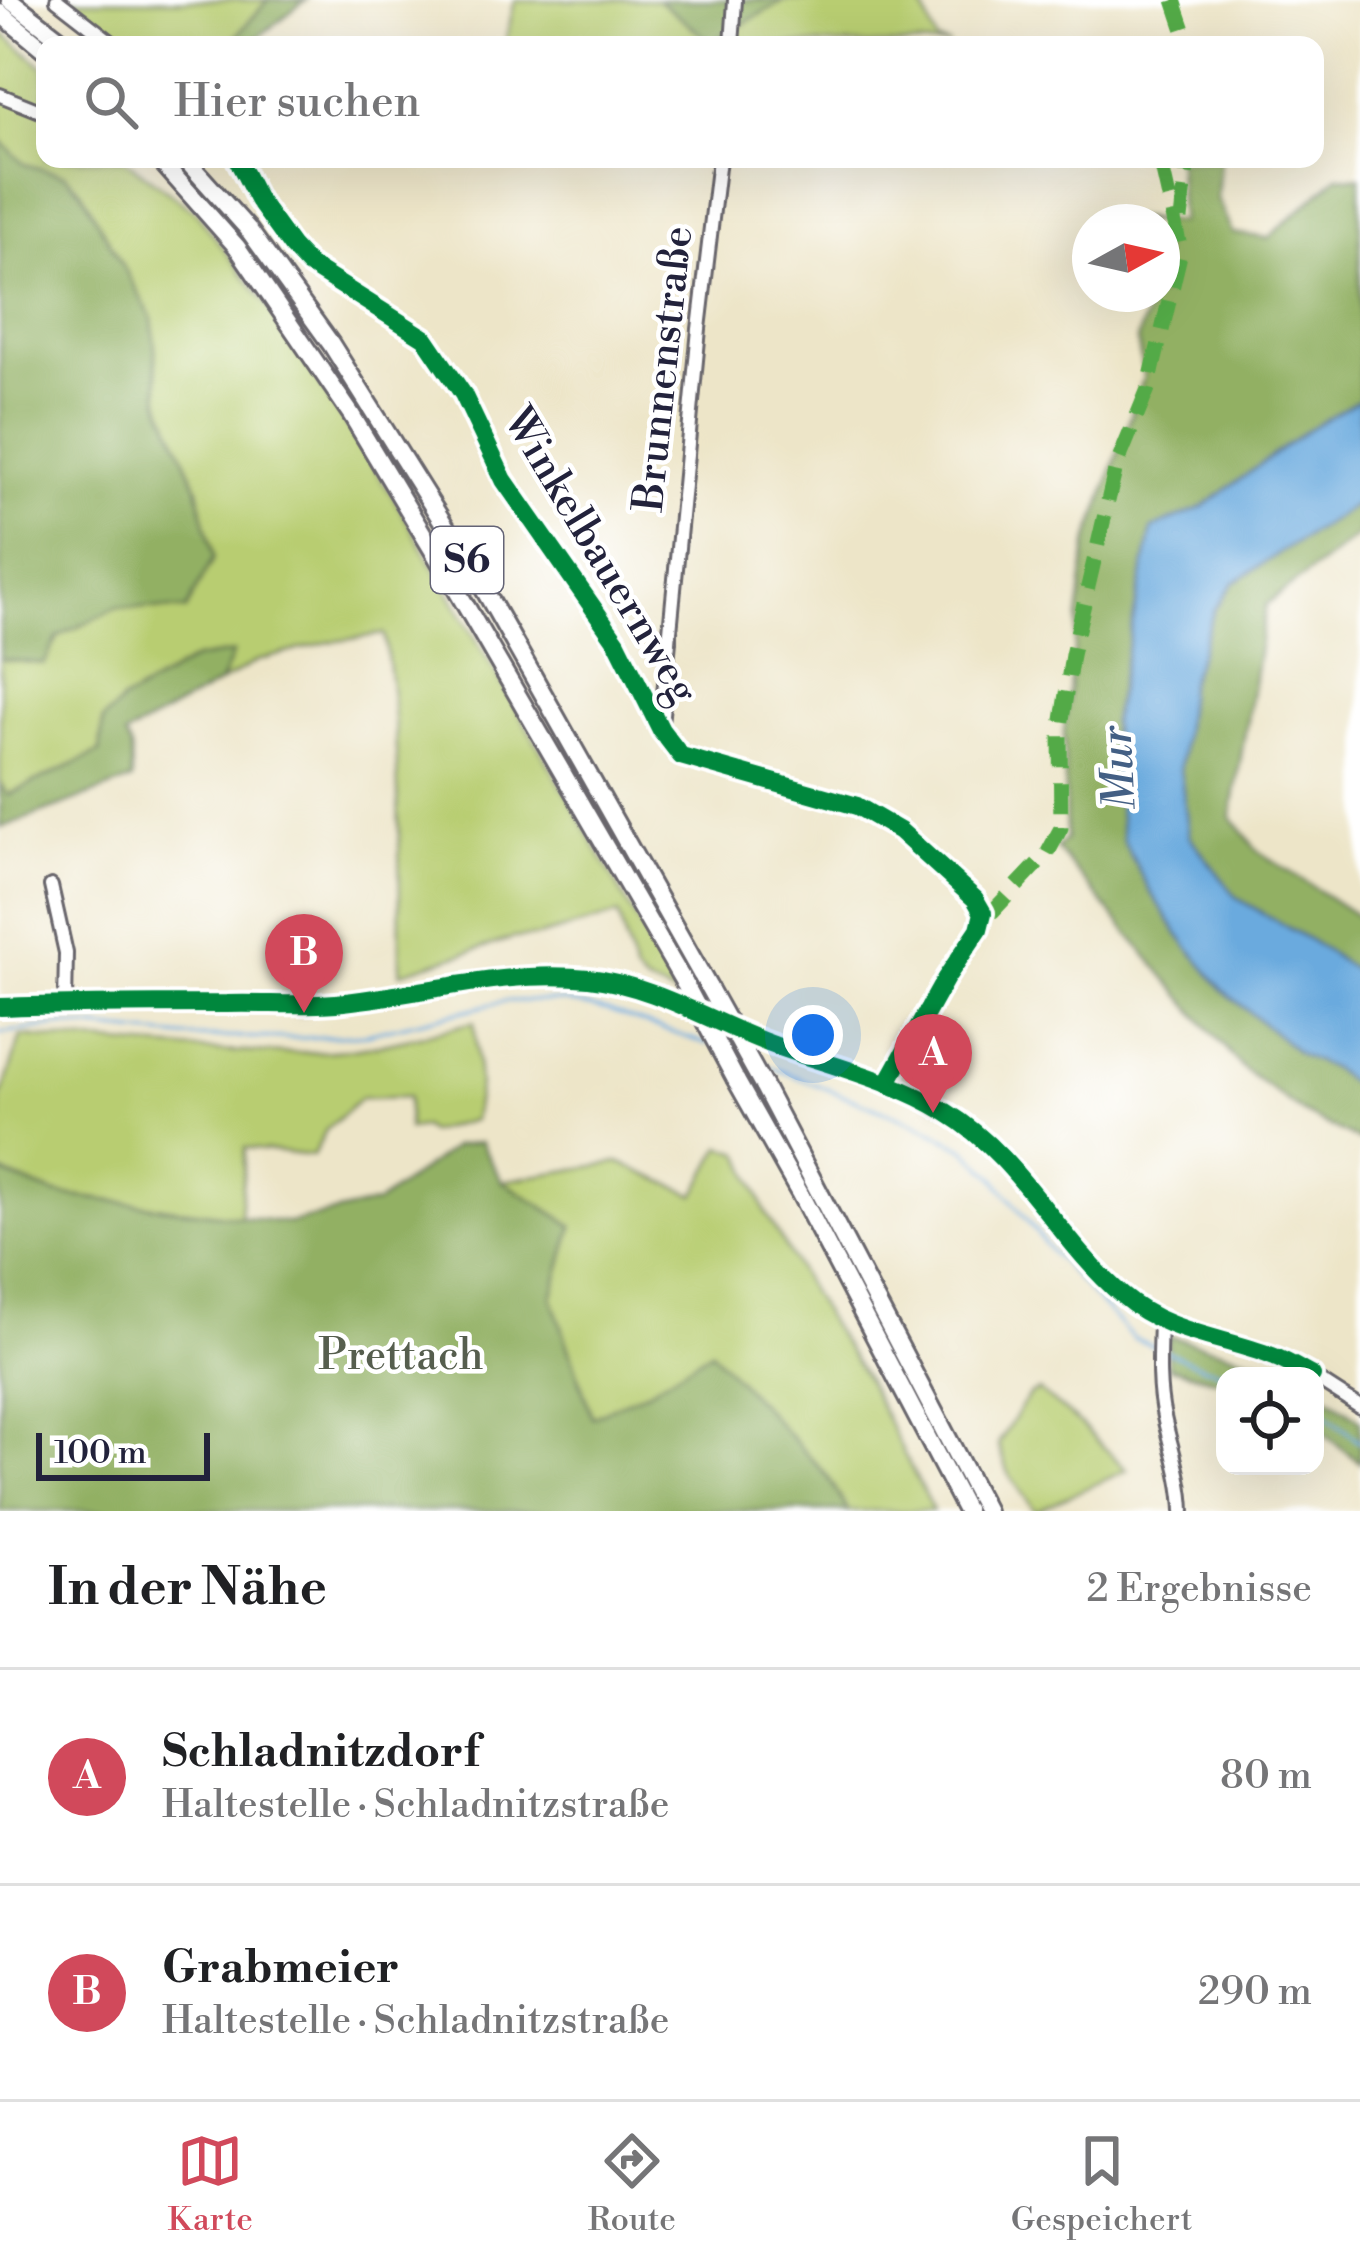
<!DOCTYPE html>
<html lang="de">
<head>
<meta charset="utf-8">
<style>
  :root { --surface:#fff; --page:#f2f2f2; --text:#202124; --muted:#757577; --line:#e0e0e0; --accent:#d1495b }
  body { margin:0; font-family:"Libre Bodoni",serif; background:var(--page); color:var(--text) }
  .controls { position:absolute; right:36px; bottom:36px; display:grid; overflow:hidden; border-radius:24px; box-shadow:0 12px 48px #0002 }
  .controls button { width:108px; height:108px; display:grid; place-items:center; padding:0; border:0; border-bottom:3px solid var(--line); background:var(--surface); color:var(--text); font:60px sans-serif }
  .compass { position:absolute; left:1072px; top:204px; width:108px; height:108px; border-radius:50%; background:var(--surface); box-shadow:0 12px 48px #0002; rotate:82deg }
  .scale { position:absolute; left:36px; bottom:30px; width:174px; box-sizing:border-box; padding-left:12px; border:6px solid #22223b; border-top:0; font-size:33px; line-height:42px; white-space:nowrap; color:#22223b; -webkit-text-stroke:9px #fff; paint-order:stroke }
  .you { position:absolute; left:813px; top:1035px; width:42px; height:42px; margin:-30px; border:9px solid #fff; border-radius:50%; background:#1a73e8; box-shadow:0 0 0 18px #1a73e833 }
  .badge { display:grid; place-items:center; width:78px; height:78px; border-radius:50%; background:var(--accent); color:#fff; font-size:39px; font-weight:700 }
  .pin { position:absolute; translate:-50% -99px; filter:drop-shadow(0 3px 6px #0008) }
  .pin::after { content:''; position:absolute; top:63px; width:42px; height:36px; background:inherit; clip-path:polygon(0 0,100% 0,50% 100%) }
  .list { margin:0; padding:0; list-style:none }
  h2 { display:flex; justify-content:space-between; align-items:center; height:156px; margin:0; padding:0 48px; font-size:51px }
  h2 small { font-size:39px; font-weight:400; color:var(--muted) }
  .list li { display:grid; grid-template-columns:78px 1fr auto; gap:36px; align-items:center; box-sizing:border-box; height:216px; padding:0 48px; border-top:3px solid var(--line) }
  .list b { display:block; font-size:45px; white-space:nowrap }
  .list p { margin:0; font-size:39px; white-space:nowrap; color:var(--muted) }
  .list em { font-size:39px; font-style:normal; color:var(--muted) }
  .icon { flex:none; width:66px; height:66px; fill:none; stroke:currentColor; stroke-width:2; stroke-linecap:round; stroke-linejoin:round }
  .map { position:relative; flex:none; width:1360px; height:1511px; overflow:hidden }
  .search { position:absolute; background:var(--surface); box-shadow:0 12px 48px #0002; left:36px; right:36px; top:36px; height:132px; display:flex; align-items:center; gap:30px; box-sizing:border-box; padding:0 42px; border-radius:24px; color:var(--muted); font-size:45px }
  .sheet { height:588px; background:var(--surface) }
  nav { display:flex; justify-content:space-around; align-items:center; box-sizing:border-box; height:168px; border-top:3px solid var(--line); background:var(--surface); font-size:33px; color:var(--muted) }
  nav a { display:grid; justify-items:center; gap:6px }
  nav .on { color:var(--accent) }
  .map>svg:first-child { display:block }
  .green { fill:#b8cd71; stroke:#6d7856; stroke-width:3 }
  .forest { fill:#92b063; stroke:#5a694f; stroke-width:3 }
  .water { fill:#6baade; stroke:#46668c; stroke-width:3 }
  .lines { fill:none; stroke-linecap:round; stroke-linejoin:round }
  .stream { stroke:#6baade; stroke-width:3 }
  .minor-casing { stroke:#69666c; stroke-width:18 }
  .highway-casing { stroke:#69666c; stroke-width:22 }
  .minor { stroke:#fff; stroke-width:12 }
  .highway { stroke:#fff; stroke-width:16 }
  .highway-bridge-casing { stroke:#69666c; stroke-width:22; stroke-linecap:butt }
  .highway-bridge { stroke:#fff; stroke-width:16 }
  .quiet { stroke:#53aa46; stroke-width:15; stroke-dasharray:30 15; stroke-linecap:butt }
  .cycleway-casing { stroke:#fff; stroke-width:26 }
  .cycleway { stroke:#00873e; stroke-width:18 }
  .labels { text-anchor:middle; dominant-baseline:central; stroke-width:9; stroke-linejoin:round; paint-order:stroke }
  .shield { fill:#fff; stroke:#646476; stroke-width:3 }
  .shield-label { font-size:39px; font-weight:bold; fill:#22223b }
  .street-label { font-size:42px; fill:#22223b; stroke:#fff }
  .park-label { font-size:42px; fill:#565e4e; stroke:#fff }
  .water-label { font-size:45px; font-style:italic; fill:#435f84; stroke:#fff }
</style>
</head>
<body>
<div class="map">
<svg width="1360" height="1511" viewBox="0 0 1360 1511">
  <rect width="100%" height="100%" fill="#fff"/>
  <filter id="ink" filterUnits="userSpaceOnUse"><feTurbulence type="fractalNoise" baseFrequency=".00833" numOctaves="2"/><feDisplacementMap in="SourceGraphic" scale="24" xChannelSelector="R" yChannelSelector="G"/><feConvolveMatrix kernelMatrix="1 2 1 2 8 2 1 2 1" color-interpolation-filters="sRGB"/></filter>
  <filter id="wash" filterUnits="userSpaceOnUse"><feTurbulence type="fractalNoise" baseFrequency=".004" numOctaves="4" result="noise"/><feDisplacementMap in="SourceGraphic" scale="48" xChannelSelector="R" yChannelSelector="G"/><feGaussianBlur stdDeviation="2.7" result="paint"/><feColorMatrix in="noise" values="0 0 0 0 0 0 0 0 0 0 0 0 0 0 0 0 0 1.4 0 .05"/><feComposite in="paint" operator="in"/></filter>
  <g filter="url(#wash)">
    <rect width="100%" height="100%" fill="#ede5c8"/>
    <path class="green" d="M70,0H268L229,45H136Z
      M515,0H658L711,42L785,0H920L937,42L950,45H505Z
      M0,31L45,68V159H124L196,212L283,326L395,500L567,795L679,997L645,983L635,973L618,915L537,937L514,938L400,973C399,860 402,745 384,634L324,643L257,661L220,683L232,654L103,720L100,752L7,795L0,783V659L44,664L58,637L117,607L186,610L198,489L160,401L151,318L81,191L65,175L24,164L0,140Z
      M474,1022L479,1085L473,1120L429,1132L422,1127L408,1129V1097L361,1098L326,1130L313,1156L245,1148L240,1218L55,1194L0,1172V1092H3L21,1036C119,1043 220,1056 319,1052C371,1050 423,1035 474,1022Z
      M721,1147L741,1153L765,1211L819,1307L866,1379L933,1511H848L828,1477L711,1352L649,1390L592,1418L552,1297L573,1226L502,1181L619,1162L695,1195Z
      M1039,1391L1078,1422L1127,1470L1035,1511L1010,1476L998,1444L1029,1395Z"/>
    <path class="forest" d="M268,0H306L248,45H229Z
      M658,0H785L711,42Z
      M0,140L24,164L65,175L81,191L152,318L160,401L197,487L214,557L186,610L117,607L58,637L44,664L0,659Z
      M1177,159H1220L1217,198L1232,233L1268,238L1338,176L1360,177V399L1307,430L1203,507L1153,529L1112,722V757L1123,840L1149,890L1181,938L1223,990L1301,1055L1333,1069L1360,1090V1141L1303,1113L1242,1068L1056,848L1066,839L1064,731L1087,545L1144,376L1137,340L1153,294H1162V222H1136L1134,218L1180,222Z
      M1360,502V534L1266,605L1231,817L1258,851L1360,918V974L1314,943L1237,898L1189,836L1180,768L1188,686L1214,610L1234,582Z
      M233,653L220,683L125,736L131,748L132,780L0,828V783L8,795L100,752L103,720L123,701L195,659Z
      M480,1142L502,1181L573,1226L552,1297L592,1417L649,1390L711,1351L828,1477L848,1511H0V1172L55,1194L290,1223L377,1203L455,1146Z
      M1168,1336L1258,1360L1293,1376H1225V1382L1168,1367Z
      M1315,1387L1360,1420V1462L1321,1432L1315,1419Z"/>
    <path class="water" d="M1360,399V502L1234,582L1214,610L1188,686L1180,768L1189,836L1237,898L1314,943L1360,974V1090L1333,1069L1301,1055L1223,990L1181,938L1149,890L1123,840L1112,757V722L1152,529L1203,507L1307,430Z"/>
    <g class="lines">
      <path class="stream" d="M0,1033L65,1025L184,1037L305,1038L366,1034L505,1001H562L607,1011L707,1044
        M761,1063L922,1126L964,1148L994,1177L1052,1253L1133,1338L1157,1348
        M1165,1351L1204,1367L1242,1376
        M1315,1406L1360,1442"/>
    </g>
  </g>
  <g filter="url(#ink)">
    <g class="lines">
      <g class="minor-casing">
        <path id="minor" d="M57,0L115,45
          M732,45L735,0
          M0,95L45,113
          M237,159L258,200L292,247L309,265L425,338L463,394L504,480L617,642L661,730L681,756L857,806L900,831L975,899L983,913L979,929L946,978L887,1084
          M661,725L699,329L719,159
          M51,886L66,953L65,1005
          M0,1007C76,1004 151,1004 227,1004C263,1003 301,1006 336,1003C420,995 505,969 589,978C652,985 710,1021 768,1043C827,1065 892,1079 946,1112C1019,1156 1058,1240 1122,1295C1166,1333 1219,1336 1272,1356C1286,1361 1299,1369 1312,1376
          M1160,1322C1159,1354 1157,1386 1164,1417C1171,1449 1182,1478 1183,1511
          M1315,1378L1360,1407"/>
      </g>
      <g class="highway-casing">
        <path id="highway" d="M10,0L68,45
          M0,13L45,50
          M159,159L237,247L351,414L456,589L685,984
          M185,159L248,229L331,344L476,575L709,988
          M736,1080L799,1192L966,1511
          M763,1085L986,1511"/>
      </g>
      <use href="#minor" class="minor"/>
      <use href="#highway" class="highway"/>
      <g class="highway-bridge-casing">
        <path id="highway-bridge" d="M685,984L736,1080
          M709,988L763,1085"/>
      </g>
      <use href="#highway-bridge" class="highway-bridge"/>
      <path class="quiet" d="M1174,0L1189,45
        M1181,219L1188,159
        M983,913L993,911L1047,854L1061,828L1060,733L1072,655L1116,467L1148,389L1181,251L1162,167L1158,159"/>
      <g class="cycleway-casing">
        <path id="cycleway" d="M237,159L258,200L292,247L309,265L425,338L463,394L504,480L617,642L661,730L681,756L857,806L900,831L975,899L983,913L979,929L946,978L887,1084
          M0,1007C76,1004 151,1004 227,1004C263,1003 301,1006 336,1003C420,995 505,969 589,978C652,985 710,1021 768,1043C827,1065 892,1079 946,1112C1019,1156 1058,1240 1122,1295C1166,1333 1219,1336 1272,1356C1286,1361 1299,1369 1312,1376"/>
      </g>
      <use href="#cycleway" class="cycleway"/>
    </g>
  </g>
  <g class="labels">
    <rect class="shield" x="431" y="527" width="72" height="66" rx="9"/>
    <g class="shield-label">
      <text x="467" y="560">S6</text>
    </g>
    <g class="street-label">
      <text transform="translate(664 369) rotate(-84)">Brunnenstraße</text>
      <text transform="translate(600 556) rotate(59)">Winkelbauernweg</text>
    </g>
    <g class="park-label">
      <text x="401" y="1356">Prettach</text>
    </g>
    <g class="water-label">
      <text transform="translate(1119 768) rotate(-93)">Mur</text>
    </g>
  </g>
</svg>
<div class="controls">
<button><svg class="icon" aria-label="locate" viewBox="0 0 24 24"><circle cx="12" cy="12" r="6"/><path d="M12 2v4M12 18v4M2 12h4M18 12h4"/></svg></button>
</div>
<svg class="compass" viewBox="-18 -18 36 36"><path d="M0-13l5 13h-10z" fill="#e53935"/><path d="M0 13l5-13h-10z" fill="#757577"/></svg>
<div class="scale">100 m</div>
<div class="you"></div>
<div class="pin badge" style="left:933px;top:1113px">A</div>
<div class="pin badge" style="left:304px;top:1013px">B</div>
<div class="search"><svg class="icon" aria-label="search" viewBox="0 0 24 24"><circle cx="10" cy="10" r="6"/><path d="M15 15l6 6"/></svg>Hier suchen</div>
</div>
<section class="sheet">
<h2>In der Nähe<small>2 Ergebnisse</small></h2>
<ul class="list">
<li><span class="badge">A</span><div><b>Schladnitzdorf</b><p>Haltestelle · Schladnitzstraße</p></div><em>80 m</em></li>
<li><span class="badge">B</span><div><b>Grabmeier</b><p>Haltestelle · Schladnitzstraße</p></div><em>290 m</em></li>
</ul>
</section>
<nav>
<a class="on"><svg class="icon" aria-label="map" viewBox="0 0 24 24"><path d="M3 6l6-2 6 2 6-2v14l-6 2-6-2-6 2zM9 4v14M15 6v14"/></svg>Karte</a>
<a><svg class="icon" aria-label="directions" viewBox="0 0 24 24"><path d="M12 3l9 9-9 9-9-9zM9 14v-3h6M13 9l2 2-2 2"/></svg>Route</a>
<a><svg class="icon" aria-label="saved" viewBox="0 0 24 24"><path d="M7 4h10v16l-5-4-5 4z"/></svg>Gespeichert</a>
</nav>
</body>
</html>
